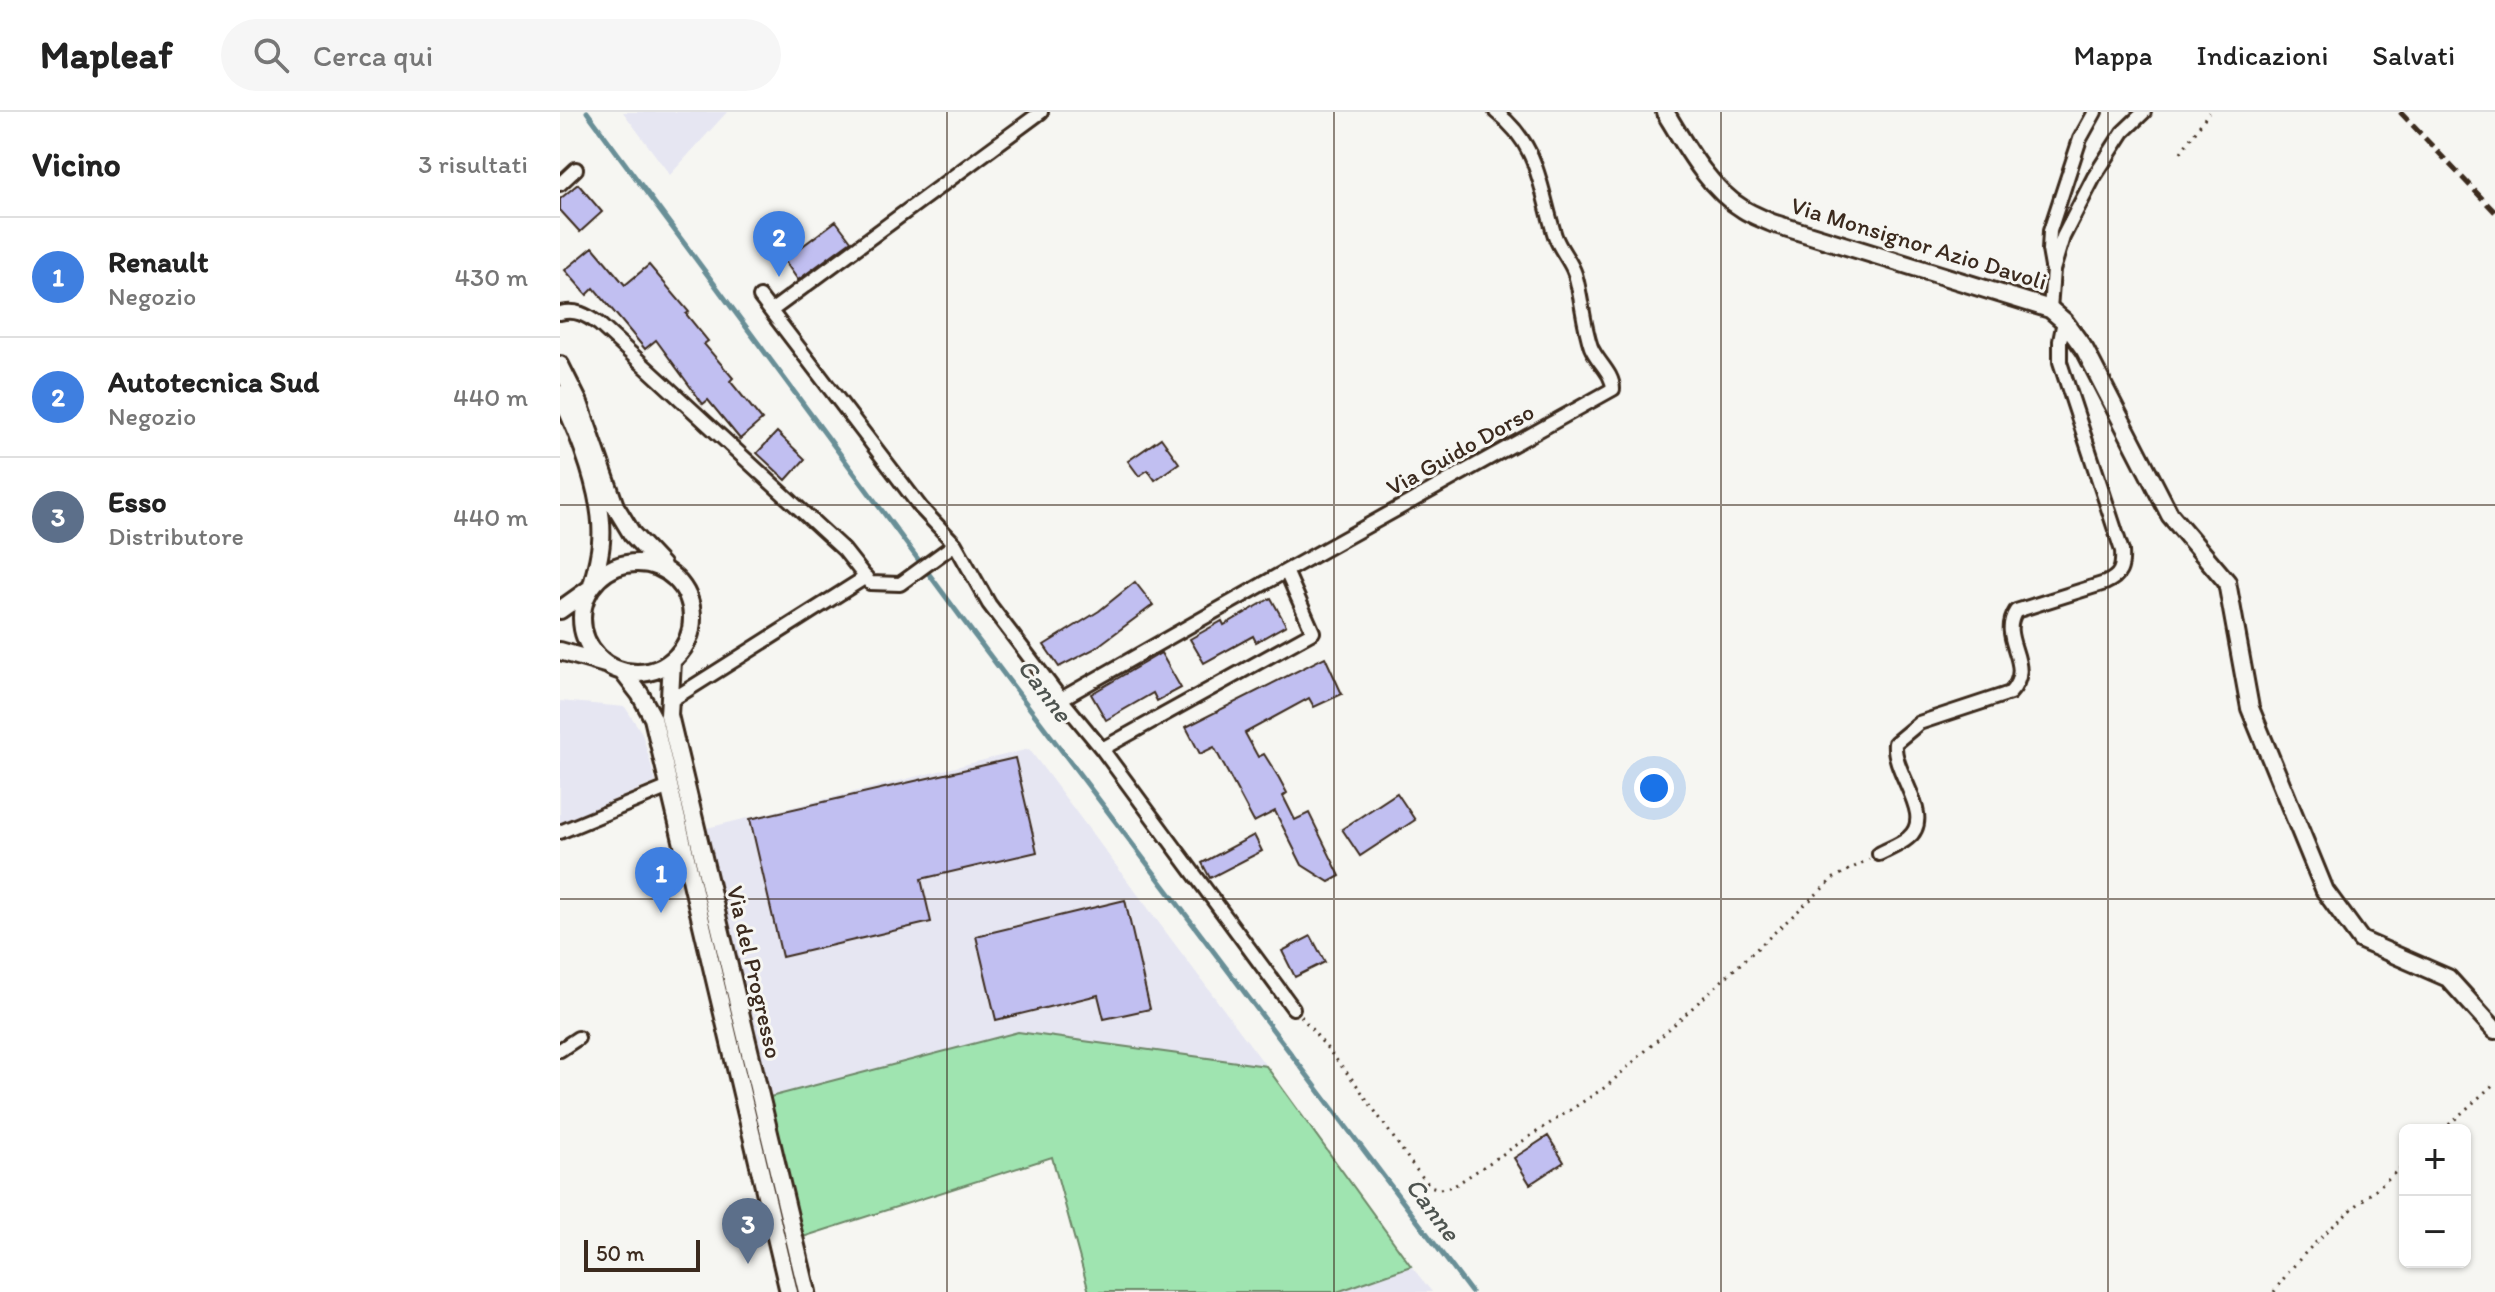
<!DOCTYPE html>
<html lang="it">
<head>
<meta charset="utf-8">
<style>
  :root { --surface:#fff; --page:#f6f6f6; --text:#222; --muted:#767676; --line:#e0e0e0; --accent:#3b2a1e }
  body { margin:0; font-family:Itim,sans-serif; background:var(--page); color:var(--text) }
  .controls { position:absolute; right:24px; bottom:24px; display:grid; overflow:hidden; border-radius:12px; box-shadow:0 2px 6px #0004 }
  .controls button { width:72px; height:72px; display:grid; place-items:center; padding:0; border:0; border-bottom:2px solid var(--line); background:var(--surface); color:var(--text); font:40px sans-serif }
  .scale { position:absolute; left:24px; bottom:20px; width:116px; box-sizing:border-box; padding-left:8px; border:4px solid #3b2a1e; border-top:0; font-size:22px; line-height:28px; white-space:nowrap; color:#3b2a1e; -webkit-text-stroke:6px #f6f6f2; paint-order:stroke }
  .you { position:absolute; left:1094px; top:676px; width:28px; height:28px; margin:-20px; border:6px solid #fff; border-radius:50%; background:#1a73e8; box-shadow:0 0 0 12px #1a73e833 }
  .badge { display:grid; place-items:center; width:52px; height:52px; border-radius:50%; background:var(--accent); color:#fff; font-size:26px; font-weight:700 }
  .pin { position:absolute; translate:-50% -66px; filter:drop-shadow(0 2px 4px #0008) }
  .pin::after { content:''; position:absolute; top:42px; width:28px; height:24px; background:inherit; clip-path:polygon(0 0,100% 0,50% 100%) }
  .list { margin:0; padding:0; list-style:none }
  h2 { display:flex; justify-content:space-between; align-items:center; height:104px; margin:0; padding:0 32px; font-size:34px }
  h2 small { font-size:26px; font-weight:400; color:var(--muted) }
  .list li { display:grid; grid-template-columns:52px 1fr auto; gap:24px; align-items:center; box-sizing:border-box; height:120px; padding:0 32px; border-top:2px solid var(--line) }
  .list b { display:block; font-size:30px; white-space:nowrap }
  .list p { margin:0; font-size:26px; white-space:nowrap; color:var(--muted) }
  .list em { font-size:26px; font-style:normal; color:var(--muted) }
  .icon { flex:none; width:44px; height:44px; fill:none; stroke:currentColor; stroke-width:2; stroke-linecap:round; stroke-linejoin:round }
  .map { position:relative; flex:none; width:1935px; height:1180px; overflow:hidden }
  header { display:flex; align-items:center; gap:48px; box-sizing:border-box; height:112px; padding:0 40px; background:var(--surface); border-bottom:2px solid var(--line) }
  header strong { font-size:38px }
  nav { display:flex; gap:44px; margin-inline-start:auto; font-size:28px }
  .search { width:560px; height:72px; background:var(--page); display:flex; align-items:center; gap:20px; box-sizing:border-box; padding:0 28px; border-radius:44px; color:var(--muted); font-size:30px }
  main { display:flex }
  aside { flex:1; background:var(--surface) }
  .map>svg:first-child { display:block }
  .built { fill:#e6e6f2 }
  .green { fill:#9fe4b0; stroke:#6d8767; stroke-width:2 }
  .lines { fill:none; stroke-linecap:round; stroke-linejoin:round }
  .stream { stroke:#698f97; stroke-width:5 }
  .building { fill:#c1bff1; stroke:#3b2a1e; stroke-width:2 }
  .street-casing { stroke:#3b2a1e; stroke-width:18 }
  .secondary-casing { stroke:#3b2a1e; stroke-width:22 }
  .path { stroke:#3b2a1e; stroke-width:3; stroke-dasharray:2 6; stroke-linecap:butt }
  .street { stroke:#f6f6f2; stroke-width:12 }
  .secondary { stroke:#f6f6f2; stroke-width:16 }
  .rail { stroke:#3b2a1e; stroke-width:5; stroke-dasharray:12 6; stroke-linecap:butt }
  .grid { fill:none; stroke:#3b2a1e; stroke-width:2; stroke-opacity:0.55 }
  .labels { text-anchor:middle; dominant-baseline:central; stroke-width:6; stroke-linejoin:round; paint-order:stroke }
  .street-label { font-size:24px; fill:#3b2a1e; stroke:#f6f6f2 }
  .water-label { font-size:26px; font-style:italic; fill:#4e5450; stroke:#f6f6f2 }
</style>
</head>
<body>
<header>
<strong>Mapleaf</strong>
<div class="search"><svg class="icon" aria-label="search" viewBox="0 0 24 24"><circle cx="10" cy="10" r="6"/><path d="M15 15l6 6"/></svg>Cerca qui</div>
<nav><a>Mappa</a><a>Indicazioni</a><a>Salvati</a></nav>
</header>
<main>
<aside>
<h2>Vicino<small>3 risultati</small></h2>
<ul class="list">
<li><span class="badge" style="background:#3f7fe0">1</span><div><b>Renault</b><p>Negozio</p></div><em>430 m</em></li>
<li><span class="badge" style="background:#3f7fe0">2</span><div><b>Autotecnica Sud</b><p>Negozio</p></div><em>440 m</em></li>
<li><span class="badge" style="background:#5c6f8a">3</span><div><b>Esso</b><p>Distributore</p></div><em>440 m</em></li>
</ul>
</aside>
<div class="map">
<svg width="1935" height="1180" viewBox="0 0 1935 1180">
  <rect width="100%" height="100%" fill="#f6f6f2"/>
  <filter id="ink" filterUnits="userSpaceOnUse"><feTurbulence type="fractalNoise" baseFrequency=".0125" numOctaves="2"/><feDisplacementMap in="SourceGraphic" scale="16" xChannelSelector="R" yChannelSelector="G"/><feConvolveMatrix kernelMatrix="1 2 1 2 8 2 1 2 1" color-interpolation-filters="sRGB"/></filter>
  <g filter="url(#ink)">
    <path class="built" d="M63,0H167L110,63Z
      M0,589L65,595L82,621L96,670L0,711Z
      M469,637L706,954L458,920L210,985L147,716Z
      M851,1154L872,1180H777Z"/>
    <path class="green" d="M458,920L706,954L851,1154L777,1180H529L492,1045L243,1125L210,985Z"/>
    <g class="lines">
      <path class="stream" d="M27,0L400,504L911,1180"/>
    </g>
    <path class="building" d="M18,72L42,100L20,120L0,98V87Z
      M276,109L291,129L238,168L224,148Z
      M33,135L65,173L89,153L129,200L126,202L148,229L144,232L173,266L170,269L202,308L180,327L148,288L143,292L96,228L85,237L34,176L27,183L5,158Z
      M217,320L245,347L226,368L197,341Z
      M601,326L619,351L595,368L588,358L579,364L568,349Z
      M575,470L593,493L534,537L499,555L484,533L539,499Z
      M711,486L726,513L696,530L693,524L644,551L630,527L662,509L664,513Z
      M601,541L621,576L597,589L593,581L546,608L531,582Z
      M765,545L782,582L754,595L749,586L685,621L698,645L704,642L719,666L727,681L723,684L735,708L749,701L780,764L769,770L742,753L715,699L694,710L654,635L640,642L626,615Z
      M455,646L477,740L361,767L371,810L222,845L190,707Z
      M837,681L855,708L800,744L782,717Z
      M694,723L702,739L650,766L642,751Z
      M565,788L590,897L544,907L538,883L436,908L416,824Z
      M751,824L765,850L735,865L722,839Z
      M988,1024L1004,1050L970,1072L954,1046Z"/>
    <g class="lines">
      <g class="street-casing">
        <path id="street" d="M0,72L16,57
          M1492,155L1489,138L1490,119L1520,27L1535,0
          M200,185L361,396L395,432L429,492L501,587L542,637L733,896
          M1490,197L1493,158L1503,125L1534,65L1563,20L1584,0
          M211,199L481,0
          M0,201C16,197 26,203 39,212L284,438L310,471L340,472L395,432
          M501,587L726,459L1053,277C1053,261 1037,250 1031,235C1023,212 1022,186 1015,162C1011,149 1000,138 995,124C979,75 980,34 936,0
          M110,589L306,465
          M542,637L753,520L726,459
          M0,720L109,675
          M1319,742C1328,737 1340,733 1348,726C1376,704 1332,661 1335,631L1359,611L1450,581C1477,552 1437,528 1456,499L1545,471C1561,464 1563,456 1562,439L1500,250V229L1504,209
          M0,938L18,926"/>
      </g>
      <g class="secondary-casing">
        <path id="secondary" d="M1105,0C1125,33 1149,77 1183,97C1192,103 1202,106 1212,111L1490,197L1504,209L1525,238L1610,403L1667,470L1690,596L1765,779L1801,828L1888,866L1935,918
          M0,253L19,291L55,394L72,422L102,454
          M0,282C19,321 45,386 41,430C40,444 36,459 32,473
          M22 506a55 55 0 1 1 110 0a55 55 0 1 1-110 0Z
          M0,498L28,478
          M0,539L45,552
          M112,549L109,603L247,1180
          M62,559L80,582L93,606L229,1180"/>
      </g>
      <path class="path" d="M1621,40L1649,0
        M741,904L796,972L854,1055L870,1074L880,1077L894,1074L1047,974L1274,766L1309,747
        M1883,1018L1935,971
        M1714,1180C1747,1130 1801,1091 1845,1052"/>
      <use href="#street" class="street"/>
      <use href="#secondary" class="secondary"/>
      <path class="rail" d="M1840,0L1935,100"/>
    </g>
  </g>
  <path class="grid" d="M387,0V1180M774,0V1180M1161,0V1180M1548,0V1180M0,393H1935M0,787H1935"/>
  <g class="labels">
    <g class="street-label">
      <text transform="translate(1359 131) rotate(17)">Via Monsignor Azio Davoli</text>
      <text transform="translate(900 337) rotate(-29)">Via Guido Dorso</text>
      <text transform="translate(195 860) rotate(77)">Via del Progresso</text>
    </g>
    <g class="water-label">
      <text transform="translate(485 578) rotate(53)">Canne</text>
      <text transform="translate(873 1097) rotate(53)">Canne</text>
    </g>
  </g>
</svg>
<div class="controls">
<button>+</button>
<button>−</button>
</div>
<div class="scale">50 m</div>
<div class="you"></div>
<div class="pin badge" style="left:101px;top:801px;background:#3f7fe0">1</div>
<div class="pin badge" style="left:219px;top:165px;background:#3f7fe0">2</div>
<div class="pin badge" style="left:188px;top:1152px;background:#5c6f8a">3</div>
</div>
</main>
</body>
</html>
